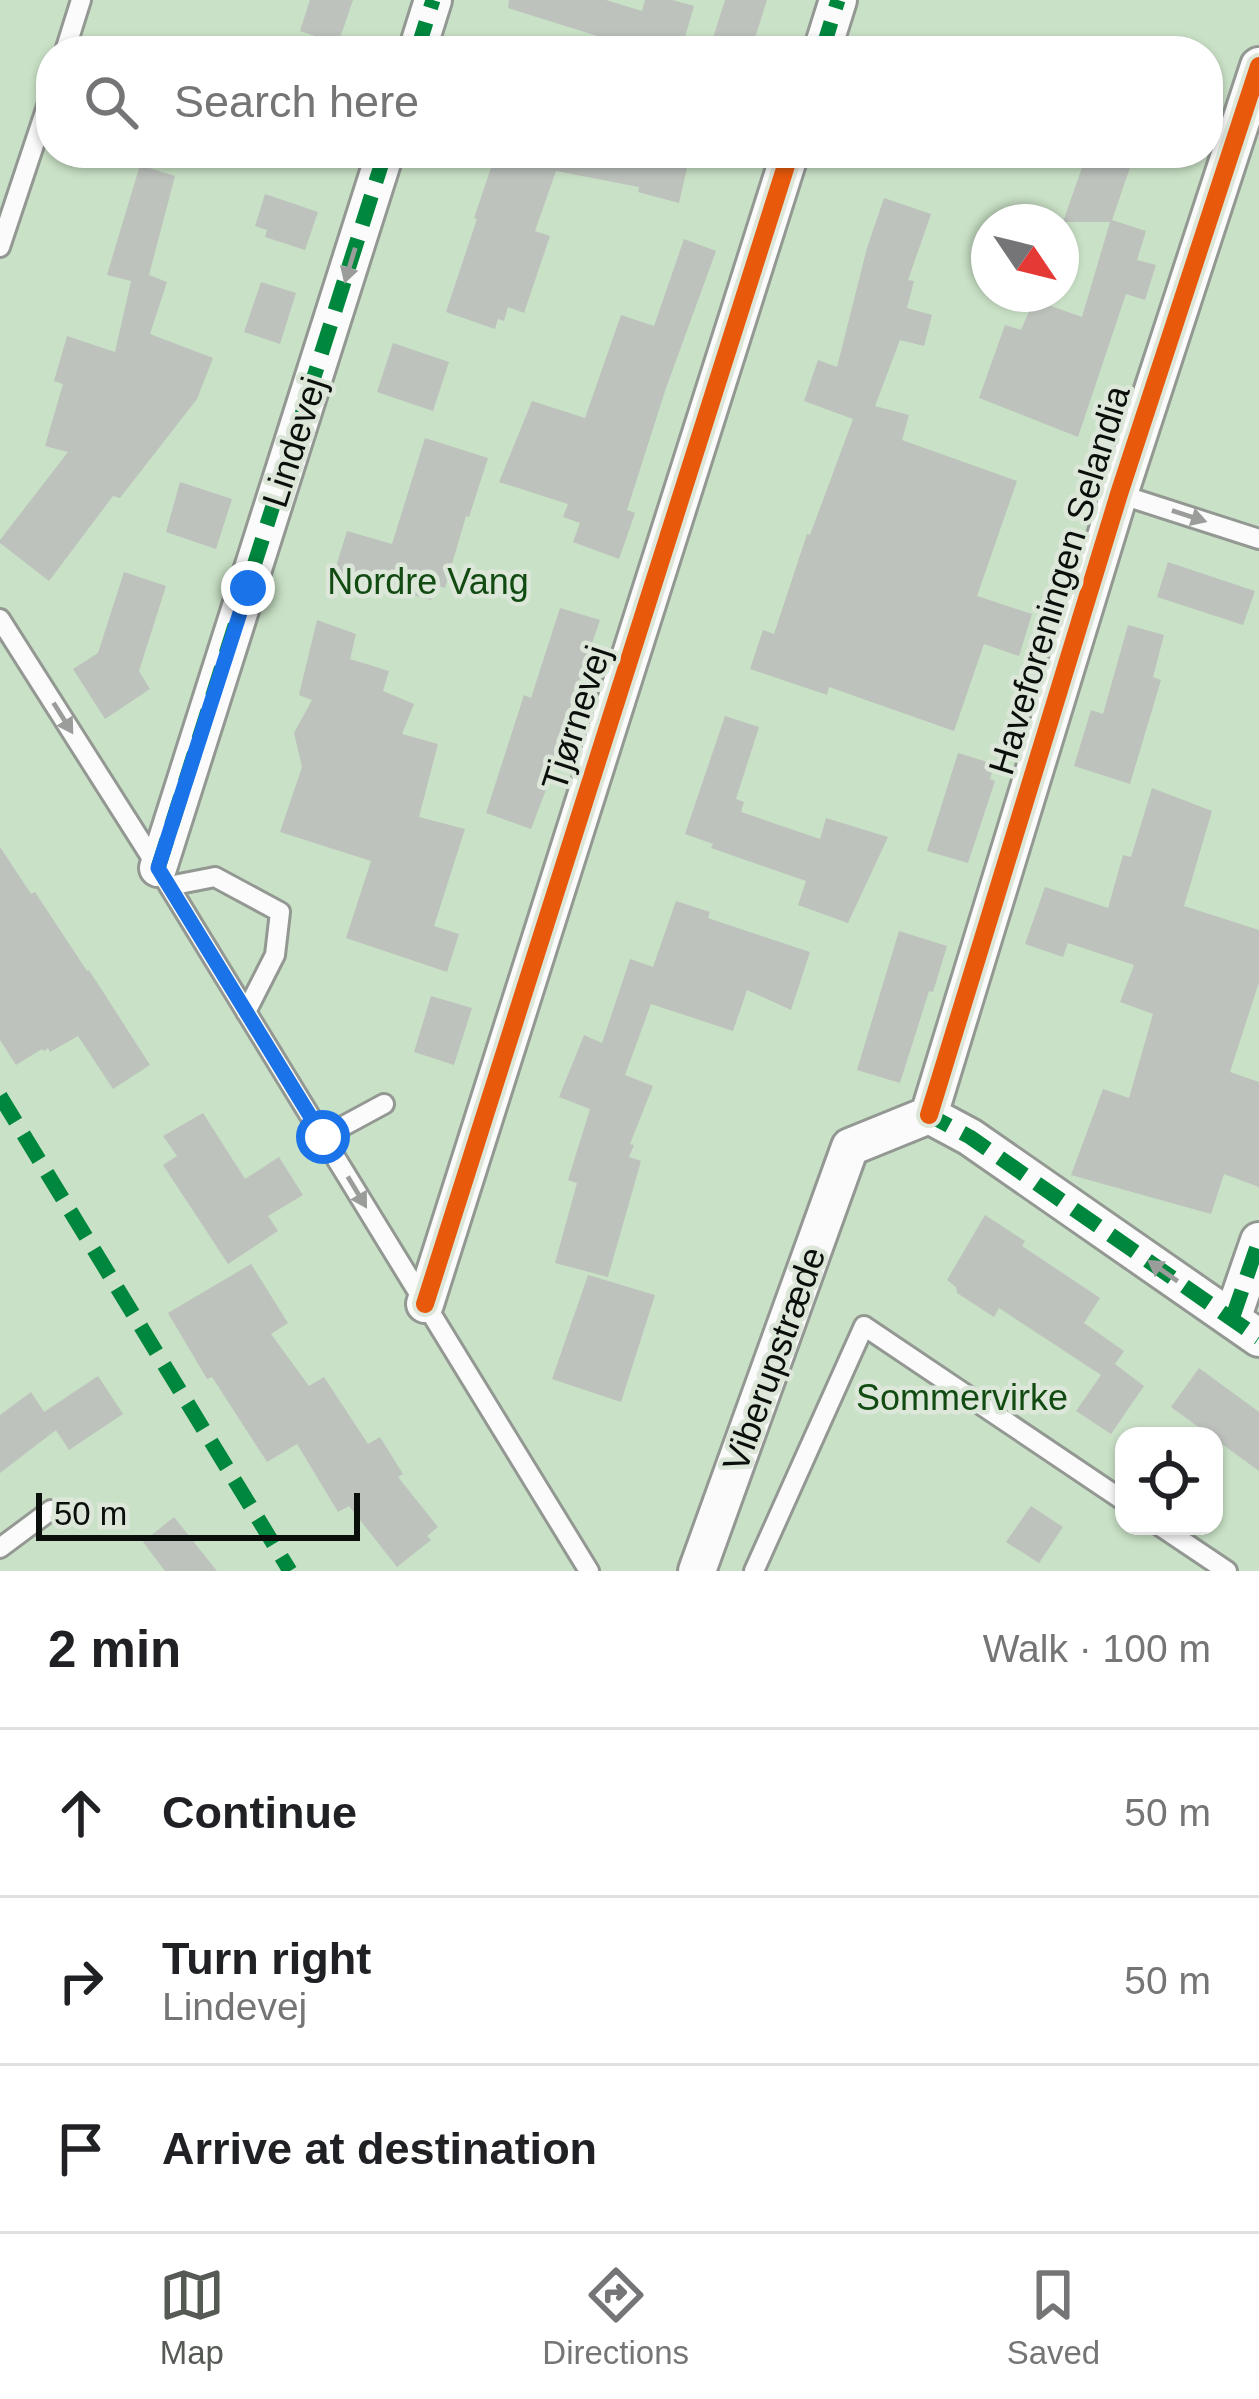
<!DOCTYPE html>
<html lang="en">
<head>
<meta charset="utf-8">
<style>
  :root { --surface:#fff; --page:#f6f6f6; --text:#202124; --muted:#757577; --line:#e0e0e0; --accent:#555a54 }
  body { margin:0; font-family:Arial,sans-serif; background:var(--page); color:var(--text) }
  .controls { position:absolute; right:36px; bottom:36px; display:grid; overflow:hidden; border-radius:24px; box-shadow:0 3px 9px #0004 }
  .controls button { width:108px; height:108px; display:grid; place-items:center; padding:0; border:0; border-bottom:3px solid var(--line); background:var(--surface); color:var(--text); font:60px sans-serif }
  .compass { position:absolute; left:971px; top:204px; width:108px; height:108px; border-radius:50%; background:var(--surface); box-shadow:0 3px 9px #0004; rotate:125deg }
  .scale { position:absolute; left:36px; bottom:30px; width:324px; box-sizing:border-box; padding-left:12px; border:6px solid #0b0f0b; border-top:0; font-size:33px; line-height:42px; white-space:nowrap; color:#0b0f0b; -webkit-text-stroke:9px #dce7da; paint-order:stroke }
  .stop { position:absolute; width:36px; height:36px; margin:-27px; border:9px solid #1a73e8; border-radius:50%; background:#fff }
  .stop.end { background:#1a73e8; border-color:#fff; box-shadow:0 3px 12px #0008 }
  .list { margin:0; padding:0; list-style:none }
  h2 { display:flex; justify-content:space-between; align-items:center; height:156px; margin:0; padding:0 48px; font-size:51px }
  h2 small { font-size:39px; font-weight:400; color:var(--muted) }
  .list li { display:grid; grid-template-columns:78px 1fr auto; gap:36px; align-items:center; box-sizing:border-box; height:168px; padding:0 48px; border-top:3px solid var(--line) }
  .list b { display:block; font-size:45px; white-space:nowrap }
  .list p { margin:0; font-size:39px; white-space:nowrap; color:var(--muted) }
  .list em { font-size:39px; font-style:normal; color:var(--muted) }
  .icon { flex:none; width:66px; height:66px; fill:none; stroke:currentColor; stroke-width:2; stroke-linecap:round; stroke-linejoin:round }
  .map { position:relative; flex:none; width:1259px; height:1571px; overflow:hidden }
  .search { position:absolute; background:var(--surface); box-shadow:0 3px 9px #0004; left:36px; right:36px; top:36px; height:132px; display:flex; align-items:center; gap:30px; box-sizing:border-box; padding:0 42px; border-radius:48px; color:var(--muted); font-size:45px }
  .sheet { height:660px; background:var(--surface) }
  nav { display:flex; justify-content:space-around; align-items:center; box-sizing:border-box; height:168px; border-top:3px solid var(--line); background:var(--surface); font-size:33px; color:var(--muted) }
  nav a { display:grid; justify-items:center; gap:6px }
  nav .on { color:var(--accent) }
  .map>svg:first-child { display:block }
  .green { fill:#c9e1c6; fill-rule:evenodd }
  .building { fill:#bdc2bd }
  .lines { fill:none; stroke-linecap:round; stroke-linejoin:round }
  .service-casing { stroke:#939893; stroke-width:24 }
  .minor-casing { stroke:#939893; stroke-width:42 }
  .service { stroke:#fafbfa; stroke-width:18 }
  .minor { stroke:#fafbfa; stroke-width:36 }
  .quiet { stroke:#00873e; stroke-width:15; stroke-dasharray:30 15; stroke-linecap:butt }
  .cycleway-casing { stroke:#dce7da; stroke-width:26 }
  .cycleway { stroke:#e8590c; stroke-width:18 }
  .oneway { fill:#9a9d9a }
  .route { stroke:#1a73e8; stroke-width:15 }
  .labels { text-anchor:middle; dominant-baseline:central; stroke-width:9; stroke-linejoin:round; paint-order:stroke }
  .street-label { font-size:36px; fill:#0b0f0b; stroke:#dce7da }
  .park-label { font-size:36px; fill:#124b12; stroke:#dce7da }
</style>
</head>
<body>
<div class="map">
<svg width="1259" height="1571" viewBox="0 0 1259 1571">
  <rect width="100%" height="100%" fill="#dee4dd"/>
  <path class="green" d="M0,0H1259V1571H0ZM51,51H1208V153H51ZM989,222H1061V294H989ZM1124,1436H1214V1526H1124Z"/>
  <path class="building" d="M310,0H353L338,44L300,31Z
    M509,0H606L642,11L645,0H672L694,6L681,51H645L508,8Z
    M725,0H767L751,50L713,38Z
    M496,153H679L676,165L687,168L679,203L638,192L639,187L556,171L535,231L550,236L524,313L508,307L504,321L498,319L495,329L446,312L477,219L474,218Z
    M1087,153H1135L1112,220L1146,231L1137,260L1156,265L1145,300L1126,294L1078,437L979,398L1005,325L1021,330L1034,300L1082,317L1110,222H1063Z
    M140,165L175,176L149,275L167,282L150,334L213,358L197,399L120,498L113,496L49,581L0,543V540L68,452L45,446L63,384L54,381L67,336L115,352L131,281L107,275Z
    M265,194L318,212L305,250L265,237L267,230L255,226Z
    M884,198L931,214L908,280L914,281L907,308L932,315L924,346L900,340L875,406L909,415L902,440L1017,481L977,596L1032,614L1019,656L984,644L954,731L829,687L827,695L750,669L763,630L774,634L807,534L810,535L853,419L804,401L818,360L837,367L867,248Z
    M684,239L716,251L666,388L627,510L635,513L619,559L573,542L580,523L563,517L568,504L499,482L532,401L585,418L621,315L654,326Z
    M261,282L296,293L280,344L244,332Z
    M393,343L449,362L433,411L377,392Z
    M425,438L488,458L469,517L466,516L445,588L436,585L431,600L334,573L347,531L392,544Z
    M180,482L232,499L216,549L166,532Z
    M1168,562L1255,591L1243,625L1157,597Z
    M124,572L166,586L139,671L150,689L105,719L73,669L98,653Z
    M560,608L600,620L545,781L549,782L531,829L486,813L524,695L531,698Z
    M317,620L356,634L350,659L389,671L383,691L414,704L402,734L438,744L419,817L465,829L434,926L459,934L447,972L346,938L371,861L280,832L302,767L294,733L312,700L299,695Z
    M1128,625L1164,635L1153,677L1161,680L1130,784L1074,766L1091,710L1103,714Z
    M725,716L759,727L736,799L744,802L741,812L820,839L826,818L888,837L848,923L798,905L806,881L711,848L713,844L685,834Z
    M958,753L994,764L990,779L995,781L968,863L927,851Z
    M1152,788L1212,811L1184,906L1259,930V982L1230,1072L1259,1082V1187L1224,1174L1211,1214L1071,1175L1103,1089L1129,1098L1153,1014L1120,1002L1134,965L1068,943L1063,957L1025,944L1045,887L1108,908L1123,855L1131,857Z
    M0,847L31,894L35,892L87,971L89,970L150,1065L113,1089L78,1036L50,1052L48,1048L44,1051L42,1049L16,1065L0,1040Z
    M676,901L710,912L708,918L810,952L791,1010L747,990L733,1031L651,1004L625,1075L653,1086L630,1144L634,1145L629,1157L641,1161L608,1277L555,1263L577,1183L568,1180L590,1109L559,1097L584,1035L602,1043L630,959L653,967Z
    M899,931L947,946L933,992L929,991L900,1083L857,1070Z
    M431,996L472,1008L454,1065L414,1052Z
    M203,1113L245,1179L279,1157L303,1195L268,1216L278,1231L228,1264L163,1165L177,1156L163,1136Z
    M985,1215L1025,1241L1022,1246L1100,1298L1084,1323L1124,1351L1115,1364L1144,1386L1111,1434L1076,1411L1101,1375L999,1308L994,1317L957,1293L956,1287L947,1280Z
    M251,1264L288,1323L271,1334L309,1386L324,1377L368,1444L380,1437L403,1474L398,1477L438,1527L427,1536L431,1540L397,1567L349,1506L338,1512L297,1444L267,1462L212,1377L207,1379L168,1313Z
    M588,1275L655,1295L621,1402L552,1379Z
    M1199,1368L1259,1412V1471L1171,1407Z
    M98,1376L123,1414L69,1450L44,1412Z
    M31,1392L56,1430L0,1473V1415Z
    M1031,1506L1063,1527L1039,1563L1006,1542Z
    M174,1517L217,1571H165L143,1542Z"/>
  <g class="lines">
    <g class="service-casing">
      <path id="service" d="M65,51L81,0
        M0,247L51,94
        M1119,494L1259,539
        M0,619L158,868L589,1571
        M169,886L215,877L280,912L275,955L246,1012
        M323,1137L384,1104
        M1160,1526L1227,1571
        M0,1548L51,1510
        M754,1571L864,1326L1124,1501"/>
    </g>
    <g class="minor-casing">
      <path id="minor" d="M417,51L433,0
        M822,51L838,0
        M158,868L385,153
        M929,1115L1119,494L1259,66
        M425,1304L790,153
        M1232,1319L1259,1241
        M697,1571L850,1147L929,1115L970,1137L1259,1338"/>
    </g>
    <use href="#service" class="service"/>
    <use href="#minor" class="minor"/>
    <path class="quiet" d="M417,51L433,0
      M822,51L838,0
      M158,868L385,153
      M0,1096L290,1571
      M931,1108L929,1115L970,1137L1259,1338
      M1232,1319L1259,1241"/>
    <g class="cycleway-casing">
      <path id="cycleway" d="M929,1115L1119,494L1259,66
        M425,1304L790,153"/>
    </g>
    <use href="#cycleway" class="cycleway"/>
  </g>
  <defs><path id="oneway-solid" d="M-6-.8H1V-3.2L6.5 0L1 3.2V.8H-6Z" transform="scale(3)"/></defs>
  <g class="oneway">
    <use href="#oneway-solid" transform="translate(350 265) rotate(107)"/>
    <use href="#oneway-solid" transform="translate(1189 516) rotate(18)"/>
    <use href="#oneway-solid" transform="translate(63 718) rotate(58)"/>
    <use href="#oneway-solid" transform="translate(357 1192) rotate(59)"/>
    <use href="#oneway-solid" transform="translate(1163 1271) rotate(-145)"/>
  </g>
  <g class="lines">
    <path class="route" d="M248,588L158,868L323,1137"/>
  </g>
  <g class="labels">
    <g class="street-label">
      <text transform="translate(294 442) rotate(-72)">Lindevej</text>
      <text transform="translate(1059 580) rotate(-73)">Haveforeningen Selandia</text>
      <text transform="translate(576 718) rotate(-72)">Tjørnevej</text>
      <text transform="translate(774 1359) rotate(-70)">Viberupstræde</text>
    </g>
    <g class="park-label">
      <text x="428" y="581">Nordre Vang</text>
      <text x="962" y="1397">Sommervirke</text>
    </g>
  </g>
</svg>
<div class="controls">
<button><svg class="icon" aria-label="locate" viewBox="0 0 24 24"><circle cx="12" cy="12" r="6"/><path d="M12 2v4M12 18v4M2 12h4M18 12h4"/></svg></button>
</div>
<svg class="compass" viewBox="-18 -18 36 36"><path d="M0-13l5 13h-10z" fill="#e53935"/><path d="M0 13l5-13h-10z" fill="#757577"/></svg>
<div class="scale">50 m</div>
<div class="stop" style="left:323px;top:1137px"></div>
<div class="stop end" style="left:248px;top:588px"></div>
<div class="search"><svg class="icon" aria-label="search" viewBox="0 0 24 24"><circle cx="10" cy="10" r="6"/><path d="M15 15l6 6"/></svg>Search here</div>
</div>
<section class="sheet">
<h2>2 min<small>Walk · 100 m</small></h2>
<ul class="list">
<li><svg class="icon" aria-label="ahead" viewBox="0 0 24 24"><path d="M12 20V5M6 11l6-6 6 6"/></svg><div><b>Continue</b></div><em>50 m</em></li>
<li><svg class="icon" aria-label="right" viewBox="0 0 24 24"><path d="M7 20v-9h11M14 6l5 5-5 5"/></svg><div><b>Turn right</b><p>Lindevej</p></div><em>50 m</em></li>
<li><svg class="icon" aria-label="arrive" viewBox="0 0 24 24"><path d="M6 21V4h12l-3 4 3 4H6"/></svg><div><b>Arrive at destination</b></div></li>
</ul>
</section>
<nav>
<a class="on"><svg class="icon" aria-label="map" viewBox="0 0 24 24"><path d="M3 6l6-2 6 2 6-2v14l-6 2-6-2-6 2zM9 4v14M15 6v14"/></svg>Map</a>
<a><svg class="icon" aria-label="directions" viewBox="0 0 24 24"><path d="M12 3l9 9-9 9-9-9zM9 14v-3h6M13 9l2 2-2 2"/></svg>Directions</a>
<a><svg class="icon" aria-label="saved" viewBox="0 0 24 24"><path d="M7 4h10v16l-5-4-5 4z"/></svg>Saved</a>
</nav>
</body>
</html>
